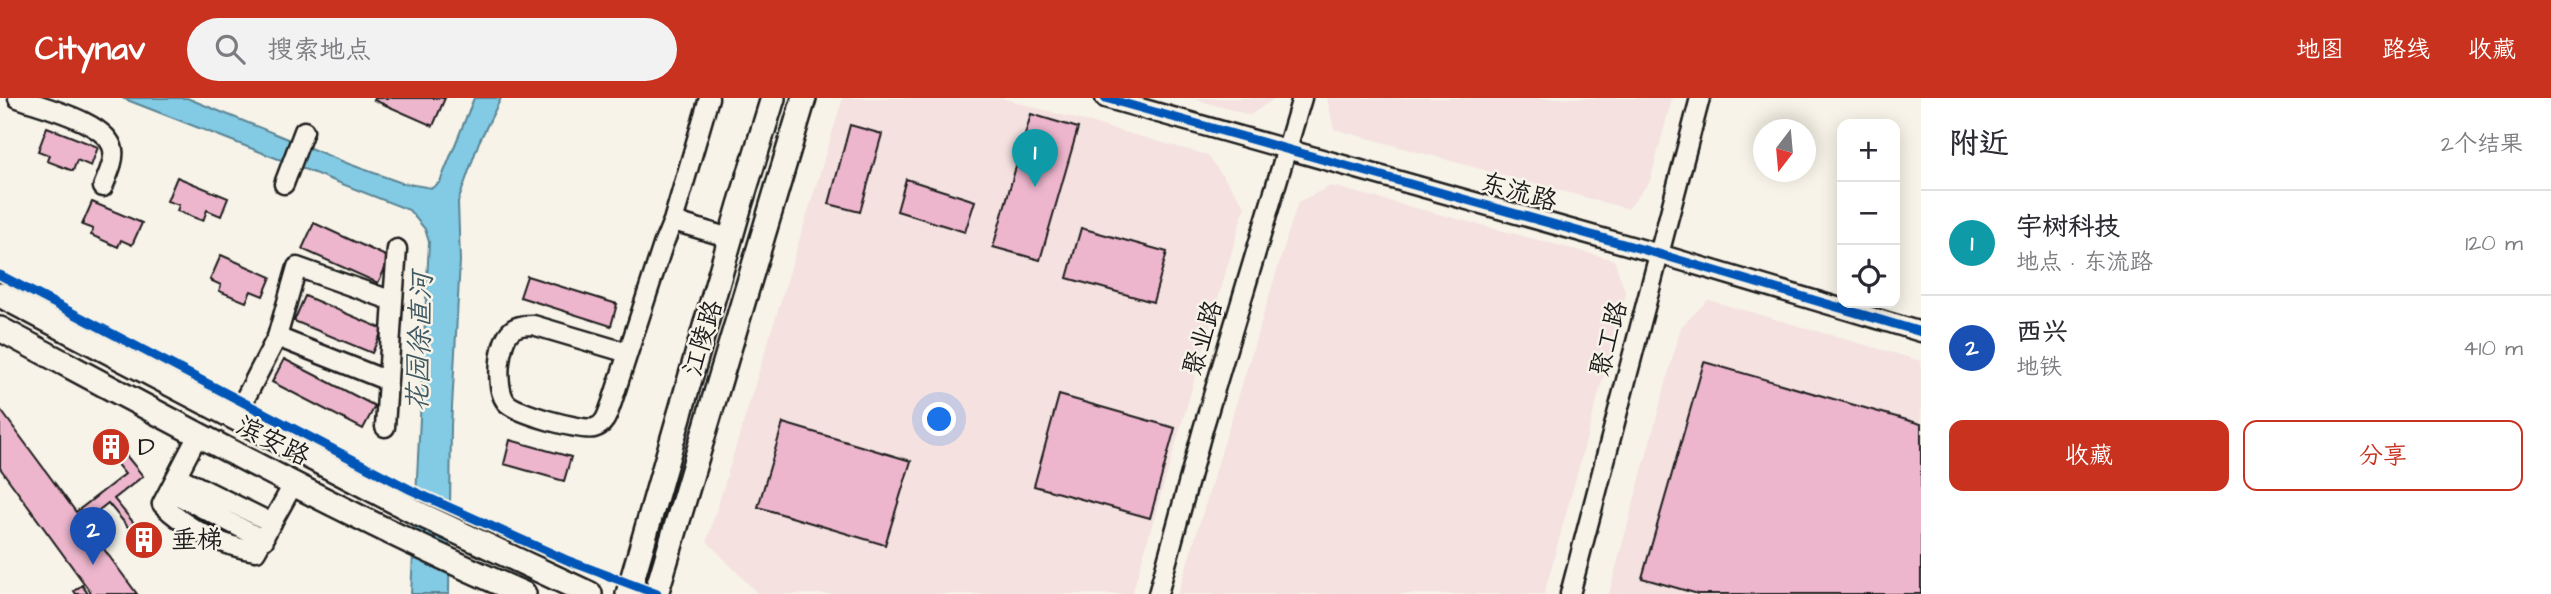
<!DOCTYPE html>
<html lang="zh">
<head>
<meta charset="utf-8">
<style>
  :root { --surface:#fff; --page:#f2f2f3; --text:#2b2b33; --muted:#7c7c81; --line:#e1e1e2; --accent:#c8321e }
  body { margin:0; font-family:"Architects Daughter","LXGW WenKai TC",sans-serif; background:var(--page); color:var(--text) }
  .controls { position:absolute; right:21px; top:21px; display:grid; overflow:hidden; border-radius:14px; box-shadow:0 4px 18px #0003 }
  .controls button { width:63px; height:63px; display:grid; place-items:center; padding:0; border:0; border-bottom:2px solid var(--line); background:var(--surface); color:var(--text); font:35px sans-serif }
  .compass { position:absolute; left:1753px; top:21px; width:63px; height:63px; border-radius:50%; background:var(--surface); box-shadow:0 4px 18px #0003; rotate:196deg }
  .you { position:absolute; left:940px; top:322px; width:24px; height:24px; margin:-18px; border:5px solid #fff; border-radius:50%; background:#1a73e8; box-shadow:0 0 0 10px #1a73e833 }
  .badge { display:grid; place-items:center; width:46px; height:46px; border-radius:50%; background:var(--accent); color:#fff; font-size:23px; font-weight:700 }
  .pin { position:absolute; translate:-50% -58px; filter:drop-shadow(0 2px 4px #0008) }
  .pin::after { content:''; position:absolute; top:37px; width:24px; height:21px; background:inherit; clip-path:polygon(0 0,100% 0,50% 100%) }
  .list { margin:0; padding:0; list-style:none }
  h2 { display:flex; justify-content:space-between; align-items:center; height:91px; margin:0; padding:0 28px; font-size:30px }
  h2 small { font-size:23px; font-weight:400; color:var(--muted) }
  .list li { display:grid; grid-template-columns:46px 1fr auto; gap:21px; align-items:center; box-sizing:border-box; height:105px; padding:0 28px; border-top:2px solid var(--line) }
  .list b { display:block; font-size:26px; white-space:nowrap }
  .list p { margin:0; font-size:23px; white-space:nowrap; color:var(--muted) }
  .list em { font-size:23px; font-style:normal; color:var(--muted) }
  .actions { display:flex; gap:14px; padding:21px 28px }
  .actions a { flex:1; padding:16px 0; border:2px solid var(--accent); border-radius:14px; text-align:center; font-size:24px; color:var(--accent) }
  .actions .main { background:var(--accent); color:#fff }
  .icon { flex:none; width:38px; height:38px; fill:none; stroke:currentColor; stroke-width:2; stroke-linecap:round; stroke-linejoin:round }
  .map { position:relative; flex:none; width:1921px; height:496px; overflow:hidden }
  header { display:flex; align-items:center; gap:42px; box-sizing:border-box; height:98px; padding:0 35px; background:var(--accent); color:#fff }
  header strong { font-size:33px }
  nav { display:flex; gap:38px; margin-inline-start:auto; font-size:24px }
  .search { width:490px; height:63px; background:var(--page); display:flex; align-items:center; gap:18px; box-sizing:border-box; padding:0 24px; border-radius:38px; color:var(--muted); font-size:26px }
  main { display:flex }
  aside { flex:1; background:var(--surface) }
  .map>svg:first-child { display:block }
  .built { fill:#f4e1e0 }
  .water { fill:#83cae4; stroke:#5a8494; stroke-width:2 }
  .building { fill:#edb6cd; stroke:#1c1c1c; stroke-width:2 }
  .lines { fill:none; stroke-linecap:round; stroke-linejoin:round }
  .minor-casing { stroke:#1c1c1c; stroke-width:23 }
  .major-casing { stroke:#1c1c1c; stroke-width:28 }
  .minor { stroke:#f7f3e8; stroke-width:18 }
  .major { stroke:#f7f3e8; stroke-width:23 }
  .cycleway-casing { stroke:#f7f3e8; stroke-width:13 }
  .cycleway { stroke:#0057b8; stroke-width:9 }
  .labels { text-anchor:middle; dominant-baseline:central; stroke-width:5; stroke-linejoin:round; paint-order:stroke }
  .street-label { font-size:26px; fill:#1c1c1c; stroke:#f7f3e8 }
  .poi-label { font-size:26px; fill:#1c1c1c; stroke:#f7f3e8; text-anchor:start }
  .water-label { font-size:28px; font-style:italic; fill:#405962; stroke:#f7f3e8 }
</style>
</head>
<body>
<header>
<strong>Citynav</strong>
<div class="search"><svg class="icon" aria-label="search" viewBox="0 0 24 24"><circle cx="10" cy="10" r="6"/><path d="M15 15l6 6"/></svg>搜索地点</div>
<nav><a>地图</a><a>路线</a><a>收藏</a></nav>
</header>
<main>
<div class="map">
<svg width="1921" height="496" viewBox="0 0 1921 496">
  <rect width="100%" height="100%" fill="#f7f3e8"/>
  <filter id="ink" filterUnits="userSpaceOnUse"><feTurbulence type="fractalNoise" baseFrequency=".0143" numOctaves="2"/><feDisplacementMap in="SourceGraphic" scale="14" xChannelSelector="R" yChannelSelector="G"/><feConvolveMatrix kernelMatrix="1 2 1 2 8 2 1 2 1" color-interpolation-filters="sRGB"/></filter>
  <g filter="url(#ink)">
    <path class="built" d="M843,0H1001L1207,57L1245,108L1132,496H762L757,495L707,443Z
      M1190,0H1275L1250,17Z
      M1327,0H1672L1650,83L1628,111L1334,31Z
      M1331,88L1614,162L1626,196L1544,496H1178L1298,104Z
      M1708,202L1921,263V496H1609L1681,229Z"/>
    <path class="water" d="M122,0H187L349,66L402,85L432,90L440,84L474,0H501L479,44L458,104L460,163L451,328L449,496H411L429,144L425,131L409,112Z"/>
    <path class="building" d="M375,0H445L433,28L374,2Z
      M1031,16L1078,30L1040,162L993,149Z
      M850,27L882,36L860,114L829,106Z
      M47,29L98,49L91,68L77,62L73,73L47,63L49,57L38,53Z
      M177,79L228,100L221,118L207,112L203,123L177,113L179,107L167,103Z
      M906,81L975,103L965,134L897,113Z
      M92,104L142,125L132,147L121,142L118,149L91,137L93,131L82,127Z
      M314,125L390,160L378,185L302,151Z
      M1081,130L1167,154L1153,204L1067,180Z
      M221,157L271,179L263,198L251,193L246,204L219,193L221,187L210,182Z
      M527,178L617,206L611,228L520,199Z
      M305,198L383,231L372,255L294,223Z
      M284,261L375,308L363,331L272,284Z
      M1704,264L1921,326V496H1698L1642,480Z
      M1059,297L1175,330L1150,420L1034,388Z
      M0,311L76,414L125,376L97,342L107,334L143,378L114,401L143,436L138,441L108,405L84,424L137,496H92L0,370Z
      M783,325L911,363L885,447L758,409Z
      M107,334L125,356L115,364L97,342Z
      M510,342L571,359L564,383L504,366Z
      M145,434L152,442L143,450L136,443Z
      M82,487L88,496H76L74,493Z
      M82,487L88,496H76L74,493Z"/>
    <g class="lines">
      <g class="minor-casing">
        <path id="minor" d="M18,0C42,9 108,24 113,52C115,63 107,78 103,89
          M1105,0L1659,156L1921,234
          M284,86L304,33
          M673,123L730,140
          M393,203L397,151
          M277,239L388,283
          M628,255L533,227C526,227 518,227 512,232C498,244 495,290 506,304C514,315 581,333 594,330C606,327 608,314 612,304L663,147L673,123L709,0
          M235,320L277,239L297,169L393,203L385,329
          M198,337L162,406C185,430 224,449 256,453L294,385
          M177,378L272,425
          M169,393L264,442
          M1158,496L1203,331L1302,0
          M1570,496L1700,0"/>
      </g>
      <g class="major-casing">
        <path id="major" d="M0,197L415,414L590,496
          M0,231C173,323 345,418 524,496
          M628,496L740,107L773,0
          M656,496L804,0"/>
      </g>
      <use href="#minor" class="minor"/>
      <use href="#major" class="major"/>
      <g class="cycleway-casing">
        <path id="cycleway" d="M1105,0L1659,156L1921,234
          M0,177L411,392L569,463L657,496"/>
      </g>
      <use href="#cycleway" class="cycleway"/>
    </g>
  </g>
  <defs>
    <g id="building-disc" transform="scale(2.0125)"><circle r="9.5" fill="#c8321e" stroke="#f7f3e8"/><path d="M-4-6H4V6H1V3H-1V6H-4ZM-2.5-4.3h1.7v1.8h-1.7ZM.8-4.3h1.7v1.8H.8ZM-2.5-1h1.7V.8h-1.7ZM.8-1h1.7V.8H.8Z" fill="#fff"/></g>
  </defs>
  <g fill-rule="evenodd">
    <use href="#building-disc" x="111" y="349"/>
    <use href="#building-disc" x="144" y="442"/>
  </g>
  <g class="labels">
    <g class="street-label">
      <text transform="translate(1519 94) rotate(16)">东流路</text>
      <text transform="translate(703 240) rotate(-73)">江陵路</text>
      <text transform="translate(1203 240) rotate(-73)">聚业路</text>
      <text transform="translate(1609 241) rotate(-75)">聚工路</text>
      <text transform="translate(273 343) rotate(27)">滨安路</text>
    </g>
    <g class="poi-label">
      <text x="138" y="349">D</text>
      <text x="171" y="442">垂梯</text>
    </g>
    <g class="water-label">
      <text transform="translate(420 244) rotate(-88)">花园徐直河</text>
    </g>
  </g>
</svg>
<div class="controls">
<button>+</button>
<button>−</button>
<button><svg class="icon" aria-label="locate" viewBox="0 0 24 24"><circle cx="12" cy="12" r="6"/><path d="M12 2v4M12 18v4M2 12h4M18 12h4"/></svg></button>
</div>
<svg class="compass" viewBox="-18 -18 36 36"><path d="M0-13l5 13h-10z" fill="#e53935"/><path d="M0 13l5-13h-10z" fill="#7c7c81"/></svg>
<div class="you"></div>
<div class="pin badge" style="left:1035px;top:89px;background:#0f9aa8">1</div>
<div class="pin badge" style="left:93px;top:467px;background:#1a4fb4">2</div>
</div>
<aside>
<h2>附近<small>2个结果</small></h2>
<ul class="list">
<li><span class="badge" style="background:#0f9aa8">1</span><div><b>宇树科技</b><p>地点 · 东流路</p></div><em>120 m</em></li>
<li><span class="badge" style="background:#1a4fb4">2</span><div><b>西兴</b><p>地铁</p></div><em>410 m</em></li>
</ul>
<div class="actions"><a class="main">收藏</a><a>分享</a></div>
</aside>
</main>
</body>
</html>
